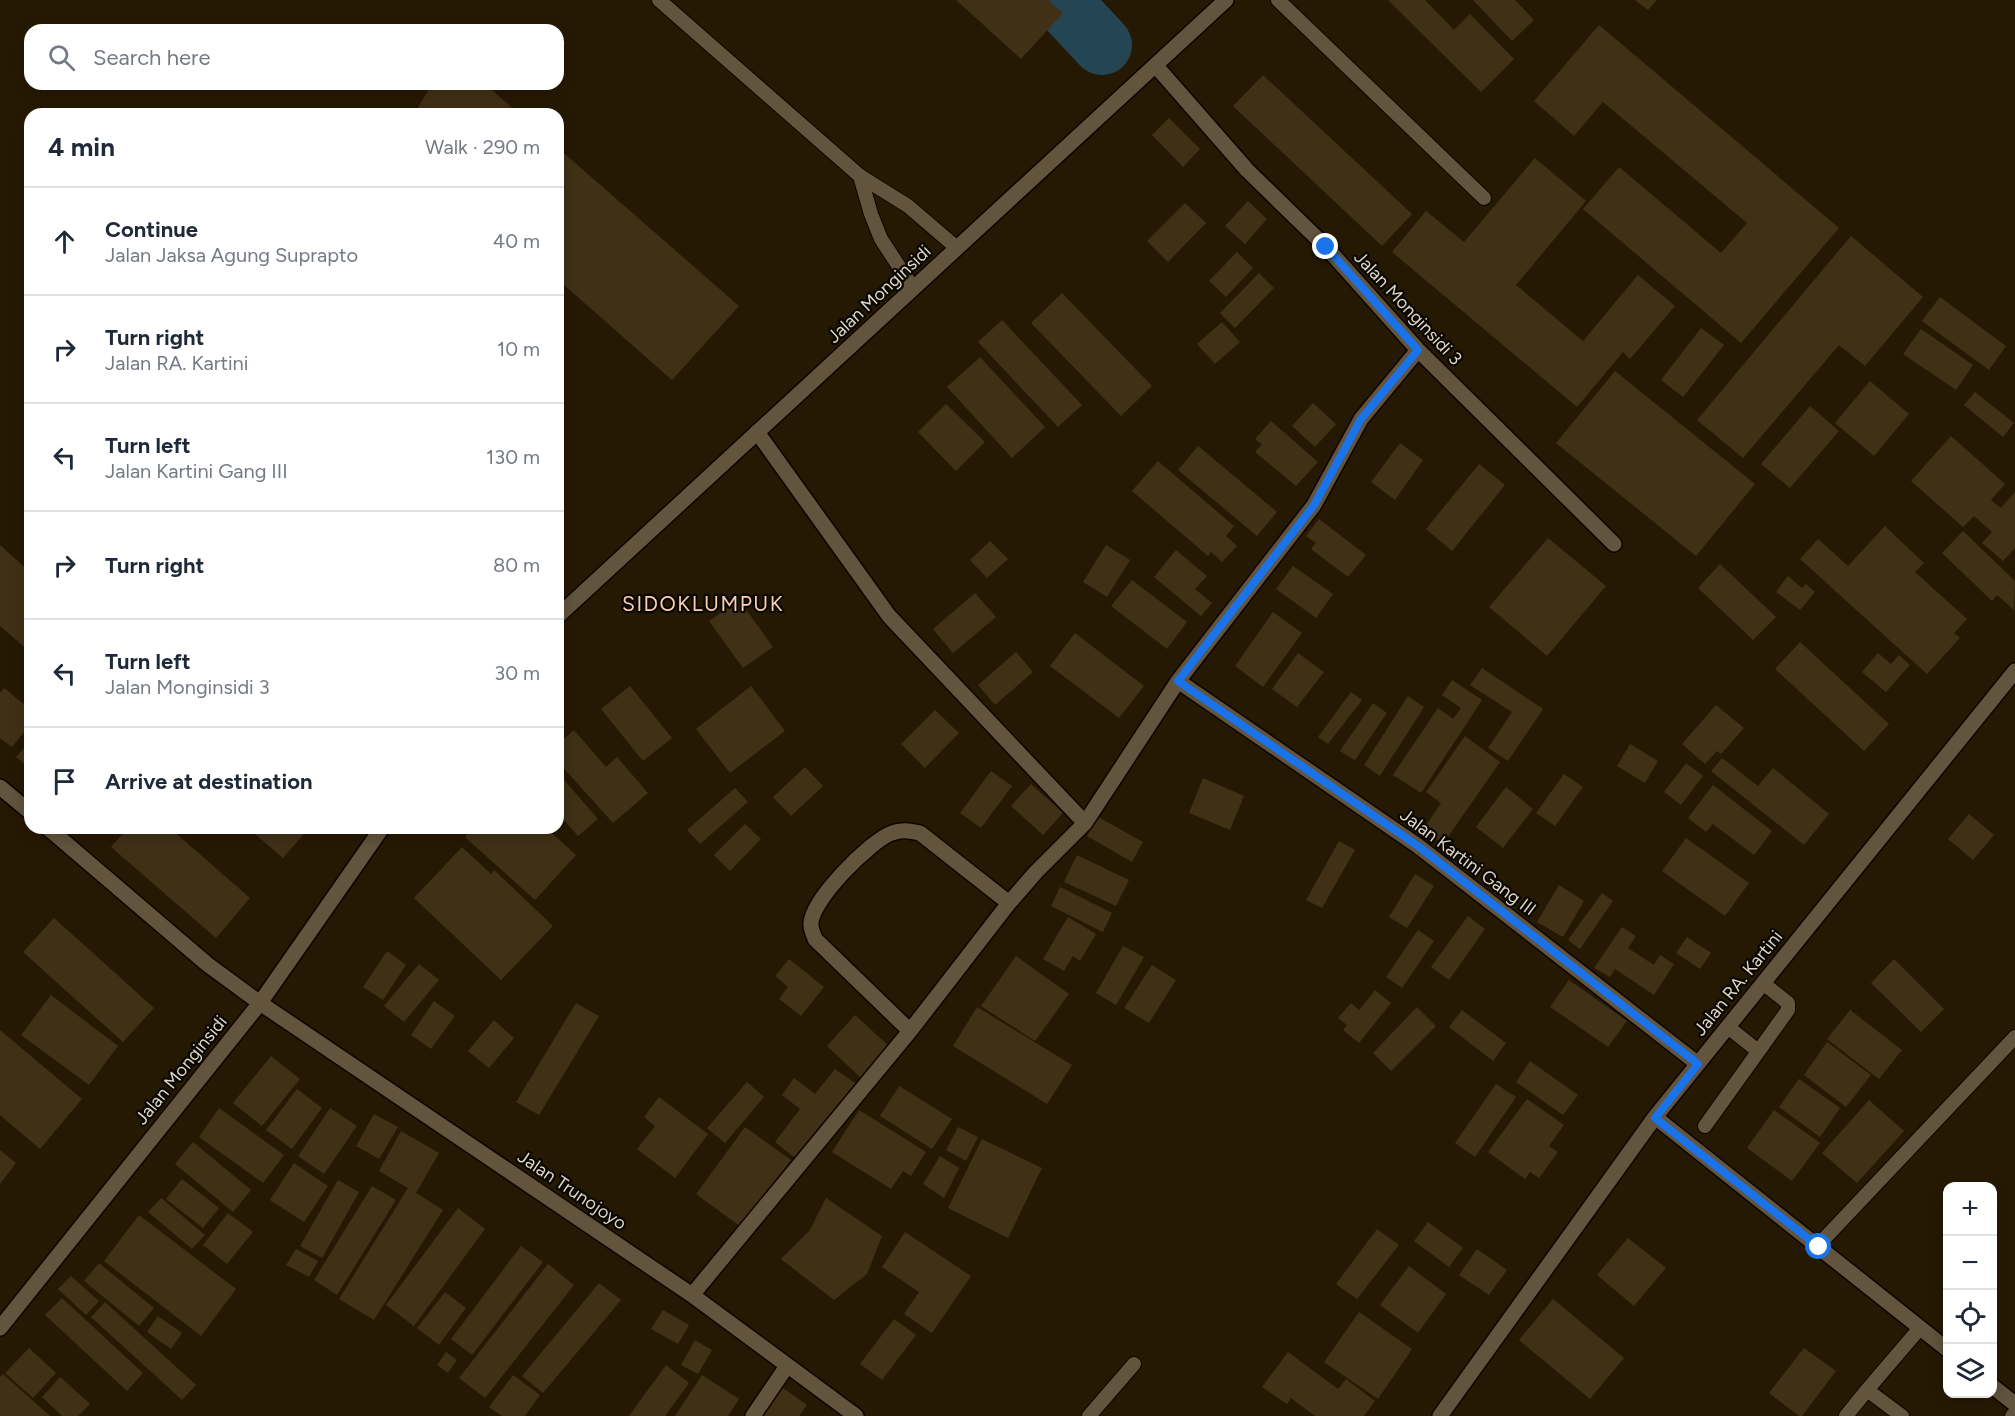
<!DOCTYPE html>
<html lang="en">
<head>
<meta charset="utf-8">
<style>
  :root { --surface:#fff; --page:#f2f2f3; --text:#1f2937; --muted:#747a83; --line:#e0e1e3 }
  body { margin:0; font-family:Figtree,sans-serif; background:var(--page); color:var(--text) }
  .controls { position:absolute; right:18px; bottom:18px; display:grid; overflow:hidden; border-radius:12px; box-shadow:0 3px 15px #0003 }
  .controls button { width:54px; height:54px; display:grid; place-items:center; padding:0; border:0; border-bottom:2px solid var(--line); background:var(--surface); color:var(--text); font:30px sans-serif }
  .stop { position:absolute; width:18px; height:18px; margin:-14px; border:4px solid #1a73e8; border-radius:50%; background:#fff }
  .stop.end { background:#1a73e8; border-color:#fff; box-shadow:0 2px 6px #0008 }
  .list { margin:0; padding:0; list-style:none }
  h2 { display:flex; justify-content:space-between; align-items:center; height:78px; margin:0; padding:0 24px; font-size:26px }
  h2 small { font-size:20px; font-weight:400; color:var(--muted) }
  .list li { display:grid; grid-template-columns:39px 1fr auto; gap:18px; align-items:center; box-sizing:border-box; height:108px; padding:0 24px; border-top:2px solid var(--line) }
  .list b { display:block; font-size:22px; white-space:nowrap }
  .list p { margin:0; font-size:20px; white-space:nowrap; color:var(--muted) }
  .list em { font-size:20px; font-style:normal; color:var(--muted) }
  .icon { flex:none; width:33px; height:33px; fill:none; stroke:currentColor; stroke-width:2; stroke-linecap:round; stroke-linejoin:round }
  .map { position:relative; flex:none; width:2015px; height:1416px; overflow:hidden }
  .search { position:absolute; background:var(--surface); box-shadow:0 3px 15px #0003; left:24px; top:24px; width:540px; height:66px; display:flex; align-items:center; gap:15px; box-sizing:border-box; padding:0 21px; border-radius:18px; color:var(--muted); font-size:22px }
  .panel { position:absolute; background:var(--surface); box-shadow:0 3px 15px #0003; left:24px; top:108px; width:540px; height:726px; border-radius:18px }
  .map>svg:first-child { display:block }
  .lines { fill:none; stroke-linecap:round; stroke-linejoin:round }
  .river { stroke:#244654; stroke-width:60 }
  .building { fill:#403016 }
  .lane-casing { stroke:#0e0400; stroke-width:16 }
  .street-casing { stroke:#0e0400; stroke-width:18 }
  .secondary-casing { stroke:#0e0400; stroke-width:18 }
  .lane { stroke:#62543d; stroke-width:14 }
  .street { stroke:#62543d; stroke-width:15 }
  .secondary { stroke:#62543d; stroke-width:15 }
  .route { stroke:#1a73e8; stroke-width:8 }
  .labels { text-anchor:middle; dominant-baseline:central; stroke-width:4.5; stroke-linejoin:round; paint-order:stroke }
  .street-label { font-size:18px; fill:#dfd6c9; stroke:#0a0601 }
  .quarter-label { font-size:21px; letter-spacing:1.5px; fill:#f9cfb4; stroke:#0a0601 }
</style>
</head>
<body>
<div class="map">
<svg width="2015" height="1416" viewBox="0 0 2015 1416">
  <rect width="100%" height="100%" fill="#261904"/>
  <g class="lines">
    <path class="river" d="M1060,0L1102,45"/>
  </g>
  <path class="building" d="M956,0H1048L1063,13L1021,59Z
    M1388,0H1425L1454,30L1470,14L1514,59L1481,92Z
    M1473,0H1515L1534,20L1512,41Z
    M1635,0H1657L1648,10Z
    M1599,25L1839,228L1741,343L1583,209L1619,167L1721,253L1747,223L1603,102L1574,136L1534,101Z
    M1263,75L1412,214L1382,246L1233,106Z
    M432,84H485L519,114H414Z
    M1169,118L1200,149L1183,167L1152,135Z
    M558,148L739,306L672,380L563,284L558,289Z
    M1535,158L1586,201L1516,285L1583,341L1638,275L1675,306L1630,359L1623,352L1577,407L1392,252L1426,211L1464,242Z
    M1248,201L1267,219L1245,244L1225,226Z
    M1185,203L1206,223L1168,262L1147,241Z
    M1851,236L1923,297L1865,366L1839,345L1743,458L1697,420Z
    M1237,252L1253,268L1226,297L1209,281Z
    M1259,273L1274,288L1235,328L1220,313Z
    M1062,293L1152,386L1121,416L1031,323Z
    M1940,297L2006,346L1989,370L1922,321Z
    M1002,320L1082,405L1058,427L978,342Z
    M1222,322L1240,342L1215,364L1197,344Z
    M1701,328L1724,345L1683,397L1661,380Z
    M1921,329L1973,365L1956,390L1903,354Z
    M980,357L1045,427L1012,458L947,387Z
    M1615,371L1755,484L1696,556L1556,443Z
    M1870,381L1909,414L1874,456L1835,423Z
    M1975,392L2014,423L2003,437L1964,405Z
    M1313,403L1336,424L1315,447L1292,426Z
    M946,404L985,442L956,471L918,432Z
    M1810,406L1839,431L1790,488L1761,464Z
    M1271,421L1318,462L1296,486L1255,452L1262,444L1255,439Z
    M1951,436L2005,484L1991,500L2001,508L2015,492V548L2003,561L1982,543L1992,532L1974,516L1963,527L1911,481Z
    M1400,443L1423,460L1395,500L1371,482Z
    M1198,446L1277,512L1257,536L1178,470Z
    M1158,461L1234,526L1226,536L1237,546L1222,562L1211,552L1208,556L1132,491Z
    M1479,464L1505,485L1452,551L1426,529Z
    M1319,519L1366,555L1348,577L1311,549L1316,543L1306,536Z
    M1885,526L1924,563L1915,572L1967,619L1954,633L1960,638L1927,674L1800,559L1818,539L1848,566Z
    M1963,531L2015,581L2014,610L1997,595L1992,601L1942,553Z
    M1548,538L1606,586L1547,656L1489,607Z
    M990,541L1008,559L987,578L970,560Z
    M0,545L30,572V652L0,626Z
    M1106,545L1130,560L1107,597L1083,582Z
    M1176,550L1207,576L1195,589L1212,603L1201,616L1154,577Z
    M1720,564L1776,617L1753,640L1698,588Z
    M1293,566L1333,594L1316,618L1276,589Z
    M1788,576L1802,588L1806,584L1815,592L1800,610L1776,592Z
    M1132,580L1187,622L1167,649L1111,606Z
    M975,593L996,617L953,653L933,629Z
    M739,600L773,647L743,668L709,621Z
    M1273,612L1302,633L1263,687L1235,666Z
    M1075,633L1144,686L1119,718L1050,666Z
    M1800,642L1889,724L1864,751L1775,669Z
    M1016,652L1033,672L995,705L978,685Z
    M1298,653L1324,672L1297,707L1272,689Z
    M1878,653L1891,664L1899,655L1910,665L1886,692L1862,672Z
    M1482,668L1543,709L1508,761L1488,748L1512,712L1470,685Z
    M1452,680L1482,700L1421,793L1393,775L1438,708L1453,719L1461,708L1442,695Z
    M630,686L672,738L643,761L601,709Z
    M751,686L785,731L730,773L696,729Z
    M4,688L30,709V725L12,747L0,738V693Z
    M1351,692L1362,700L1328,744L1318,737Z
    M1408,696L1424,707L1380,776L1364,765Z
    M1373,703L1387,713L1355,760L1340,751Z
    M1716,705L1744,728L1721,754L1717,751L1705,764L1682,744Z
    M935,710L959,733L925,768L901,744Z
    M574,730L606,767L617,757L648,793L613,823L558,762V744Z
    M1465,736L1500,762L1443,844L1423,830L1441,803L1426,792Z
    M30,741V769L16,757Z
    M1630,744L1658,761L1645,783L1617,766Z
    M1722,758L1758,786L1773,768L1829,814L1804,845L1711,771Z
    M1686,763L1703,776L1681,805L1664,792Z
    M805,767L823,786L791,816L773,797Z
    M991,771L1012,786L981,828L960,813Z
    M558,773L598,819L578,836L558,813Z
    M1564,774L1583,787L1555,826L1536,813Z
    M1203,778L1244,796L1230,830L1189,813Z
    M1031,784L1063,813L1043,835L1011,806Z
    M1713,785L1772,831L1754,855L1713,824L1706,832L1688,818Z
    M1506,787L1533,809L1503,848L1476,827Z
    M735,788L748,802L700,844L687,830Z
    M1969,814L1994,835L1973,860L1948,839Z
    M1098,817L1143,842L1132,862L1087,836Z
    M745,824L761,839L730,871L714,855Z
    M128,828H170L250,898L216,938L111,847Z
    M248,828H309L283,858Z
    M472,828H546L576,855L535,900L465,837Z
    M1686,838L1749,883L1725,916L1662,871Z
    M1339,841L1355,850L1322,908L1306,900Z
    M462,847L491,874L494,870L553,926L501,980L414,898Z
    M1077,855L1129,880L1116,906L1064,882Z
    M1415,874L1434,886L1407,928L1389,917Z
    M1559,885L1584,901L1563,937L1537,922Z
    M1060,887L1112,913L1103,932L1051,906Z
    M1602,893L1613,901L1580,949L1568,940Z
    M1468,916L1485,929L1449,980L1431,967Z
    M1068,917L1096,934L1080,961L1073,956L1064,971L1043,959Z
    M54,918L154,1008L123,1042L23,952Z
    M1622,927L1636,936L1628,948L1654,965L1660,955L1674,964L1654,995L1615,969L1610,977L1594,968Z
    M1418,930L1434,941L1402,988L1386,977Z
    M1687,937L1711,953L1700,969L1676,953Z
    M1123,946L1144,957L1116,1005L1096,993Z
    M387,951L406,965L383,1000L363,987Z
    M1016,956L1069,994L1035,1041L981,1006Z
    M789,959L824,987L801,1016L779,999L788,987L775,976Z
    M1894,959L1944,1009L1921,1032L1871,983Z
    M419,964L439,980L404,1022L384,1006Z
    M1152,965L1176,980L1149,1023L1124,1008Z
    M1569,980L1627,1021L1608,1047L1550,1007Z
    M1375,990L1391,1003L1359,1043L1343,1030L1347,1025L1338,1018L1351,1003L1359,1010Z
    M51,995L118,1046L89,1085L21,1035Z
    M434,1001L455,1016L431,1049L411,1035Z
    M576,1003L599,1016L539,1115L516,1102Z
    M977,1007L1072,1065L1047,1104L953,1046Z
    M1417,1007L1436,1026L1391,1071L1373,1053Z
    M1462,1010L1506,1043L1493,1061L1449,1027Z
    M1850,1010L1902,1050L1879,1079L1827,1039Z
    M855,1015L890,1047L861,1078L827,1046Z
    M494,1020L514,1038L489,1068L468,1051Z
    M0,1030L82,1099L40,1149L0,1115Z
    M1827,1042L1871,1075L1846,1107L1804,1075Z
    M271,1056L300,1079L262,1126L233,1103Z
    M1530,1061L1578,1095L1563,1115L1516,1082Z
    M835,1069L859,1086L800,1162L775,1142L800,1109L782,1095L794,1078L815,1094Z
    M1799,1079L1840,1108L1820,1137L1779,1107Z
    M747,1082L764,1097L725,1143L707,1128Z
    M1496,1084L1516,1097L1475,1157L1455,1143Z
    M899,1086L952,1119L932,1149L880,1116Z
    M297,1089L322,1108L292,1149L266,1130Z
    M659,1097L708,1134L675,1178L637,1149L655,1126L644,1117Z
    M1527,1099L1564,1125L1549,1146L1558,1152L1539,1178L1530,1172L1525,1179L1488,1152Z
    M1869,1100L1904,1131L1857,1183L1822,1153Z
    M219,1108L284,1155L263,1183L199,1137Z
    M330,1108L357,1126L324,1174L298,1156Z
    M859,1110L926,1152L911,1176L903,1171L891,1189L832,1152Z
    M1774,1110L1820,1143L1792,1181L1747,1148Z
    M374,1114L398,1127L379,1159L356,1146Z
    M745,1127L791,1160L741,1227L696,1194Z
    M958,1127L978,1137L966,1161L946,1150Z
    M401,1131L439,1153L416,1193L443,1210L374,1320L339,1299L408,1188L379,1171Z
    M982,1139L1042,1168L1008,1238L948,1208Z
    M193,1142L251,1190L233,1212L175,1164Z
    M0,1150L16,1163L0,1184Z
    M940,1156L959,1168L944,1198L923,1184Z
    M294,1163L328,1186L304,1222L270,1200Z
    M182,1179L219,1208L203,1228L166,1199Z
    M338,1180L359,1192L322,1258L300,1246Z
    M372,1186L396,1200L337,1295L314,1280Z
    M161,1198L205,1235L192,1249L148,1212Z
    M826,1198L882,1236L867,1274L834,1300L781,1259L810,1230Z
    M458,1208L485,1229L414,1326L386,1305Z
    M228,1213L253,1232L227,1264L203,1245Z
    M139,1215L236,1289L201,1336L104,1261Z
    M1428,1222L1463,1248L1449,1267L1414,1241Z
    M1377,1229L1399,1245L1357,1299L1336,1284Z
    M905,1232L971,1276L932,1333L904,1314L919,1292L882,1267Z
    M1628,1238L1666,1268L1634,1306L1597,1275Z
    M521,1246L543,1262L472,1355L451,1339Z
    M296,1249L318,1261L309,1277L286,1265Z
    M1477,1249L1507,1270L1489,1295L1459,1275Z
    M99,1263L154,1308L139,1326L84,1281Z
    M548,1264L574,1285L485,1398L459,1378Z
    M1409,1266L1446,1294L1418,1333L1380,1305Z
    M71,1276L99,1301L86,1315L58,1289Z
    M599,1283L621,1300L543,1393L522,1376Z
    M445,1292L466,1308L439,1345L417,1328Z
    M62,1298L143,1373L127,1391L45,1315Z
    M1553,1299L1624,1358L1590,1399L1519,1340Z
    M105,1302L196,1385L182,1400L91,1317Z
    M663,1310L689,1325L678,1344L651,1329Z
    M1359,1312L1412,1349L1378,1399L1324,1362Z
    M158,1316L182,1333L171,1349L147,1332Z
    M894,1319L916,1335L882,1380L860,1364Z
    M695,1340L712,1350L698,1374L681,1365Z
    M29,1348L56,1373L33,1398L5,1373Z
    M1804,1348L1836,1371L1802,1416H1799L1769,1393Z
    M446,1352L457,1360L448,1373L437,1365Z
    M1288,1352L1338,1389L1346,1379L1375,1401L1364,1416H1315L1291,1398L1287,1404L1262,1387Z
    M666,1365L689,1383L665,1416H629Z
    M3,1374L50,1416H0V1377Z
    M513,1375L540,1395L525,1416H502L489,1407Z
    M702,1375L739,1399L728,1416H675Z
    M60,1377L90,1404L78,1416H62L42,1397Z
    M783,1388L807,1405L799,1416H762Z"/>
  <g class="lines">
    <g class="lane-casing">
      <path id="lane" d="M659,0L860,176L908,206L957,248
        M1278,0L1484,198
        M860,176L871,214L881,239L913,288
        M1728,1027L1758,1051
        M1705,1126L1788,1010V1003L1763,983
        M1819,1247L1825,1238L2015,1037
        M1867,1390L1920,1328
        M1089,1416L1134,1364
        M1846,1416L1867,1390L1902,1416
        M2012,1416L2015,1413"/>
    </g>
    <g class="street-casing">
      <path id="street" d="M1156,66L1247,170L1326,247L1418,350L1614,544
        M757,432L889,616L1085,823
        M1178,681L1418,846L1698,1064
        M0,787L30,812
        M48,828L207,964L260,1003L692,1295L856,1416
        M910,1031L815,939C814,935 811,930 811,925C809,902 871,840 892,833C902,829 910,831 920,833L1009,903
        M1655,1117L1948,1350
        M692,1295L910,1031L1009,903L1036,872L1085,823L1178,681L1314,505L1361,419L1418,350
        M1992,1386L2015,1404
        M753,1416L787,1366
        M1440,1416L1655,1117L2015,671"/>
    </g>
    <g class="secondary-casing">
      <path id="secondary" d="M558,616L1226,0
        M0,1328L260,1003L382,828"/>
    </g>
    <use href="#lane" class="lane"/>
    <use href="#street" class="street"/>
    <use href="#secondary" class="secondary"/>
  </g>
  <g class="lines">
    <path class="route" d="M1326,247L1418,350L1361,419L1314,505L1178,681L1418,846L1698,1064L1655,1118L1819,1247"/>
  </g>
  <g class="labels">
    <g class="street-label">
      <text transform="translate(879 294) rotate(-43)">Jalan Monginsidi</text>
      <text transform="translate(1408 308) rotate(47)">Jalan Monginsidi 3</text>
      <text transform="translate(1468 862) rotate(37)">Jalan Kartini Gang III</text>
      <text transform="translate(1738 983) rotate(-51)">Jalan RA. Kartini</text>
      <text transform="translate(181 1070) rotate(-51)">Jalan Monginsidi</text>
      <text transform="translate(572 1190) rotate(34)">Jalan Trunojoyo</text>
    </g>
    <g class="quarter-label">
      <text x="703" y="603">SIDOKLUMPUK</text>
    </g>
  </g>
</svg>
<div class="controls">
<button>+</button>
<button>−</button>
<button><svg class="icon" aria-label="locate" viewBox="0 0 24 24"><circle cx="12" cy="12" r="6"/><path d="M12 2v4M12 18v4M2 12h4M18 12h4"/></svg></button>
<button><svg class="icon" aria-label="layers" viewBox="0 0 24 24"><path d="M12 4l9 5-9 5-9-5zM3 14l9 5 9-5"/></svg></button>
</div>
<div class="stop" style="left:1819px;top:1247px"></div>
<div class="stop end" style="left:1326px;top:247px"></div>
<div class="search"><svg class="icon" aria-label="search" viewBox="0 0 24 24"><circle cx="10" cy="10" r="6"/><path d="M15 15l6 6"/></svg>Search here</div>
<section class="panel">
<h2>4 min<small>Walk · 290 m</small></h2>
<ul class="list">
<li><svg class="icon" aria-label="ahead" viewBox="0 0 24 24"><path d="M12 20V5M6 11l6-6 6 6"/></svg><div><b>Continue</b><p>Jalan Jaksa Agung Suprapto</p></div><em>40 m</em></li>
<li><svg class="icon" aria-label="right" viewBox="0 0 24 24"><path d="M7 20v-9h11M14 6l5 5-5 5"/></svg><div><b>Turn right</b><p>Jalan RA. Kartini</p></div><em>10 m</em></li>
<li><svg class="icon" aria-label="left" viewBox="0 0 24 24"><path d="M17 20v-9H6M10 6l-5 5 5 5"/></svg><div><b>Turn left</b><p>Jalan Kartini Gang III</p></div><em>130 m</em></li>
<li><svg class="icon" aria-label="right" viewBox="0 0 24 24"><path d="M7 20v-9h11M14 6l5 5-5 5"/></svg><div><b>Turn right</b></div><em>80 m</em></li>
<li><svg class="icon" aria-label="left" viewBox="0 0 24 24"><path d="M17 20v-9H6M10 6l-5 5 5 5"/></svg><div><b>Turn left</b><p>Jalan Monginsidi 3</p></div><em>30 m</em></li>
<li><svg class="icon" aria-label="arrive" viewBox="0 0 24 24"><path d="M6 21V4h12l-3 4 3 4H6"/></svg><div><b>Arrive at destination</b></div></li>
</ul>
</section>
</div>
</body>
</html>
